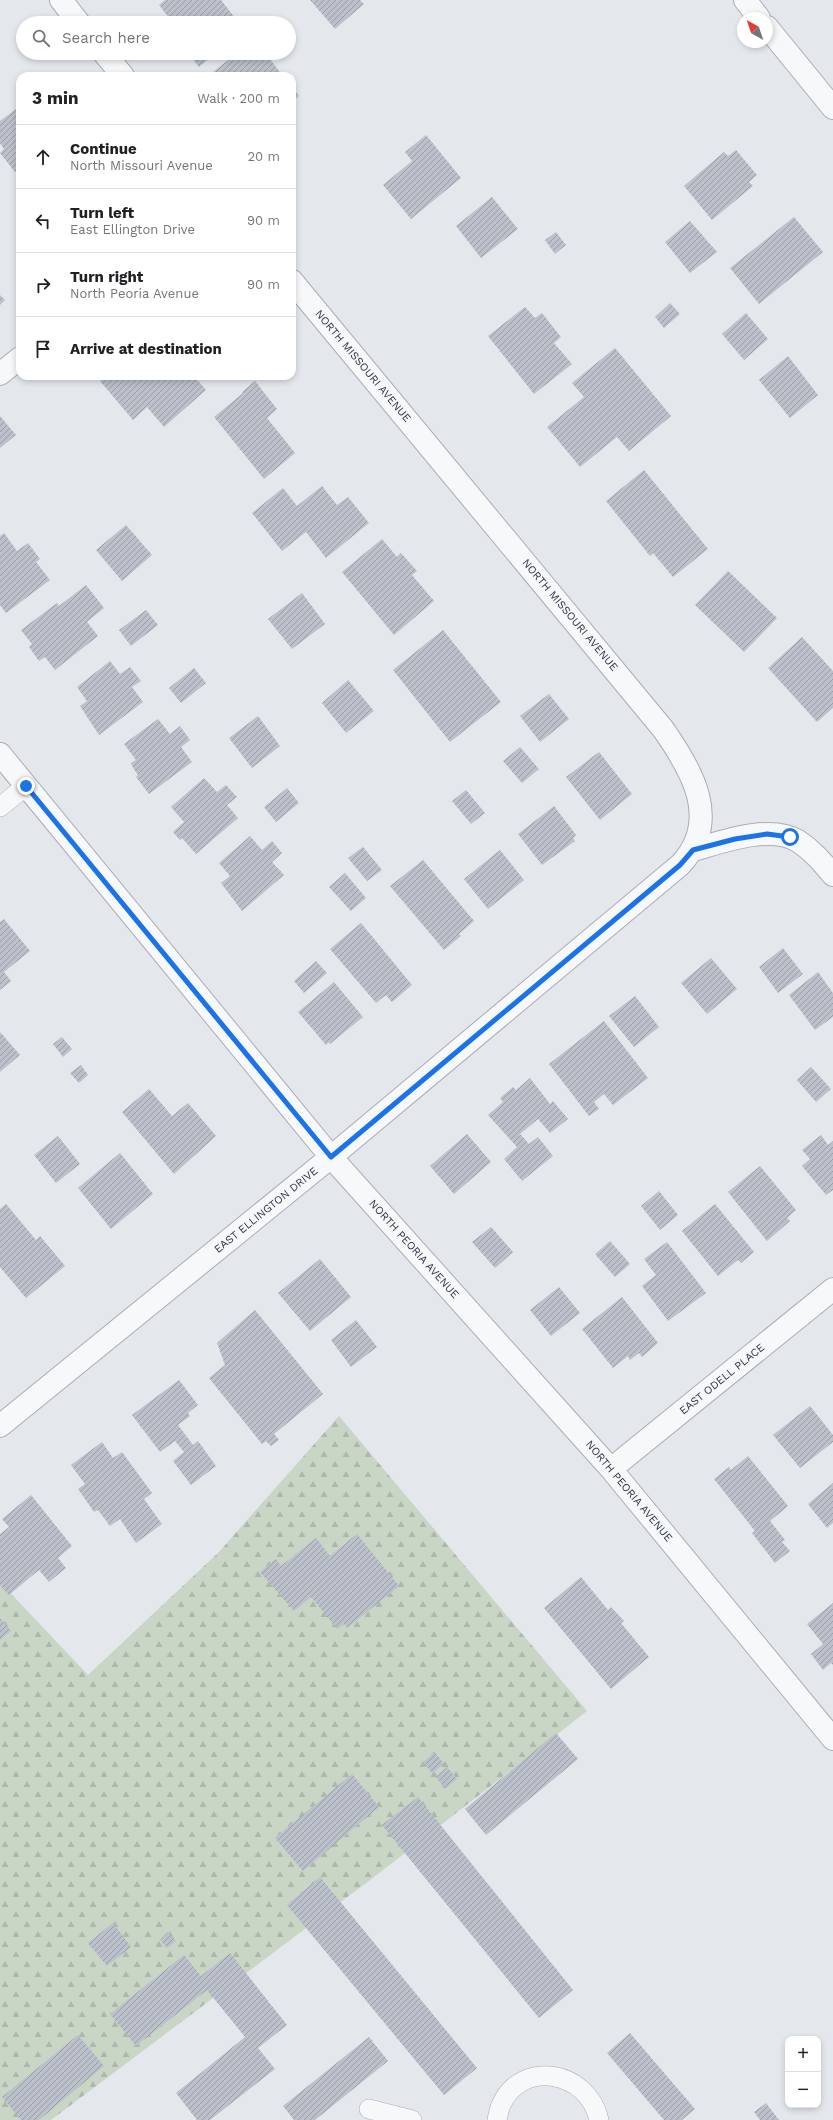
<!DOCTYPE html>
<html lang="en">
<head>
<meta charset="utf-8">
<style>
  :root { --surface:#fff; --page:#f2f2f2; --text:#202124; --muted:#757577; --line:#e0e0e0 }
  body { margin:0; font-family:"Work Sans",sans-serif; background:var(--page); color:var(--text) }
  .controls { position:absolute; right:12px; bottom:12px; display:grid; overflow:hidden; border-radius:8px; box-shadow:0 2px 6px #0003 }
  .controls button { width:36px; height:36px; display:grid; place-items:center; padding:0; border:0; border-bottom:1px solid var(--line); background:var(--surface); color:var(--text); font:20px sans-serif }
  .compass { position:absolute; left:737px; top:12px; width:36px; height:36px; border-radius:50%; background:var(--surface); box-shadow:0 2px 6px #0003; rotate:320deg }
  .stop { position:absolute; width:12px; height:12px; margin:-9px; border:3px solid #1a73e8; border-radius:50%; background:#fff }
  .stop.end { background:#1a73e8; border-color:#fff; box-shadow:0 1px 4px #0008 }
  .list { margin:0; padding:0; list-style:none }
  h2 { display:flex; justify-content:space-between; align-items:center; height:52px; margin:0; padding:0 16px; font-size:17px }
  h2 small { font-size:13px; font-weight:400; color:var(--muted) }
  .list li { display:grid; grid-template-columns:26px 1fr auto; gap:12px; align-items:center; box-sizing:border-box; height:64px; padding:0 16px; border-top:1px solid var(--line) }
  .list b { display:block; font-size:15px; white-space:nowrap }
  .list p { margin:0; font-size:13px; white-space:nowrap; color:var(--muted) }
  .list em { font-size:13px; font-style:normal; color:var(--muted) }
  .icon { flex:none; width:22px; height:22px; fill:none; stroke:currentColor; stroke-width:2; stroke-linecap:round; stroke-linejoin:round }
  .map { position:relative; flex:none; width:833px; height:2120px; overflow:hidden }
  .search { position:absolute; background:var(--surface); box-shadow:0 2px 6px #0003; left:16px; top:16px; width:280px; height:44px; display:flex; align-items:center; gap:10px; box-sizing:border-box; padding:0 14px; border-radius:22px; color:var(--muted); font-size:15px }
  .panel { position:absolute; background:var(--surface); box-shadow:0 2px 6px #0003; left:16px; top:72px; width:280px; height:308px; border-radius:12px }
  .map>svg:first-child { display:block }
  .forest { fill:url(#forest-firs) }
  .building { fill:url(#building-hatch) }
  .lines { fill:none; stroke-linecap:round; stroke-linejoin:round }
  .lane-casing { stroke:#a9aeb7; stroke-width:20 }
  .street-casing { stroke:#a9aeb7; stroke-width:24 }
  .lane { stroke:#f7f8fa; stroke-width:19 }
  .street { stroke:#f7f8fa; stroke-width:22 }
  .route { stroke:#1a73e8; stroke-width:5 }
  .labels { text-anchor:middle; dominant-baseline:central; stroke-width:3; stroke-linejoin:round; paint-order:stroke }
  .street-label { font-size:11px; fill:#2b3445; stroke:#f4f6f9 }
</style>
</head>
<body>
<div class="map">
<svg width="833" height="2120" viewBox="0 0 833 2120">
  <defs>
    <pattern id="forest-firs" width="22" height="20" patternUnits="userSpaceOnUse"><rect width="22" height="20" fill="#c9d6c5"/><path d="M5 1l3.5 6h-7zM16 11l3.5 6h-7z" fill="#adb8ab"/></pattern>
    <pattern id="building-hatch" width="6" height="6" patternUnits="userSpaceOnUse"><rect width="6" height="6" fill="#bbc0ca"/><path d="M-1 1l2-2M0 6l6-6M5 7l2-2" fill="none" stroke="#989da6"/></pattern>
  </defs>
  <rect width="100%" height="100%" fill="#e4e7ec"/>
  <path class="forest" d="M339,1416L587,1711L378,1874L51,2120H0V1582L88,1675L219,1552Z"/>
  <path class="building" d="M165,0H221L239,23H173L159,5Z
    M310,0H360L364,4L335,29Z
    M188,53H216L199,67Z
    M237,53H265L283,76H208Z
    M292,87L299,96L292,102Z
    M20,106V168L15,172L0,153L4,149L0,143V121Z
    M426,135L461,178L411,219L383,185L412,161L405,152Z
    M736,150L757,175L749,182L753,186L712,220L684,186L724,152L728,156Z
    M492,197L518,229L481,258L456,226Z
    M794,217L823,252L759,304L730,268Z
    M690,221L717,252L690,273L665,242Z
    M556,232L566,245L555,254L545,240Z
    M0,295L5,300L0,305Z
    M670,303L680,314L664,328L655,317Z
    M525,307L535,318L542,313L561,337L554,343L572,364L534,394L488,336Z
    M746,313L768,339L744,360L722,334Z
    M615,348L671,416L629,451L617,437L580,467L547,427L584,397L572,383Z
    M788,356L818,395L790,418L759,380Z
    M105,376H194L206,390L164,427L147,407L133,420L100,381Z
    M255,381L277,409L267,418L295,453L264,479L214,417L243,393L242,392Z
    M0,416L16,435L0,448Z
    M644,470L708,549L673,577L653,553L650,556L606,501Z
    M322,486L337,505L348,497L369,523L326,558L306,532L282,551L252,513L283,488L297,506Z
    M126,525L152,555L122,581L96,550Z
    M4,533L17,551L28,543L40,559L36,562L50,580L6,613L0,605V536Z
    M382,539L397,557L401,553L417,571L412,575L434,601L394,635L342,572Z
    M728,571L777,618L744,652L695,605Z
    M86,585L104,608L87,622L98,636L55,670L45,657L39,661L29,647L32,644L21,630L57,603L59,606Z
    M302,593L325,624L292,649L268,619Z
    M146,610L158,625L131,646L119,630Z
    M443,630L501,702L450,742L393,670Z
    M802,637L833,671V708L817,722L768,668Z
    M110,661L120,674L130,667L141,681L132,687L143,702L99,735L80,706L87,701L77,687Z
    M194,668L206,683L181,703L169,688Z
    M348,680L374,711L346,733L322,703Z
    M549,694L569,719L540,742L520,716Z
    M258,716L280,746L252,768L229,738Z
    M158,719L170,734L180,726L190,740L181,747L192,762L149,794L136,777L138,775L132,766L131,763L136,760L124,744Z
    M520,747L539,769L522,783L503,761Z
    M599,752L632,794L600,820L566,777Z
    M204,778L217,792L226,785L237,797L227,805L238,818L196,854L182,838L180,840L173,832L184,822L171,807Z
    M287,788L299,803L276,822L264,807Z
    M466,790L485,813L471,824L452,801Z
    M554,806L576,835L573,838L575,841L542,865L518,834Z
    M250,836L262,850L272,841L282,853L272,862L284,875L242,911L221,883L230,876L219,863Z
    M363,847L382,870L367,881L348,858Z
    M500,850L524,880L488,909L464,879Z
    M423,860L474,921L459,934L461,936L444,950L390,886Z
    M345,873L366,898L351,911L329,887Z
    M4,919L30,951L4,972L11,981L0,990V922Z
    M361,923L412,985L392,1002L386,995L376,1003L330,949Z
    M783,948L803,974L778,993L759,967Z
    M711,958L737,989L707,1014L681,983Z
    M316,961L327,973L304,993L294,981Z
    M818,972L833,993V1017L815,1030L789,995Z
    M334,982L363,1017L330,1044L329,1042L326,1045L298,1012Z
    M635,996L659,1027L634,1047L609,1016Z
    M604,1021L648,1078L613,1105L604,1094L594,1102L599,1109L589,1116L549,1064Z
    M0,1032L20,1055L0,1072Z
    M62,1037L72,1049L63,1057L53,1044Z
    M81,1065L88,1075L79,1083L70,1073Z
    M811,1067L831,1089L816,1102L797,1080Z
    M530,1078L550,1104L553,1101L568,1119L550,1133L538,1119L520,1134L529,1144L538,1137L553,1156L522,1181L504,1159L517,1147L488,1115L503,1102L500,1098L513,1087L516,1090Z
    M149,1089L172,1116L188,1103L216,1136L174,1174L122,1112Z
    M467,1134L491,1162L454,1194L430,1166Z
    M821,1135L828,1145L833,1141V1190L826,1195L802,1166L810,1159L802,1150Z
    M58,1136L80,1164L56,1183L34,1155Z
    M120,1153L153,1194L111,1229L78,1188Z
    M760,1166L796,1210L787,1218L790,1221L767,1241L728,1192Z
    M659,1191L678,1215L660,1230L641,1206Z
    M6,1204L36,1240L40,1236L65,1266L26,1298L0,1267V1209Z
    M715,1204L754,1252L741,1263L738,1260L718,1276L682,1231Z
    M491,1227L513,1252L495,1268L472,1242Z
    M610,1241L630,1264L615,1277L595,1254Z
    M667,1242L706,1293L668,1321L642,1286L656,1275L644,1259Z
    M320,1259L351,1297L310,1331L278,1293Z
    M559,1287L580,1313L551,1336L530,1310Z
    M622,1297L658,1343L642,1357L639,1353L630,1360L628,1356L613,1368L582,1329Z
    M255,1310L323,1394L274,1434L279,1440L271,1446L266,1441L262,1444L209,1378L225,1365L217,1343Z
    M356,1320L377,1347L351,1367L331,1340Z
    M179,1380L198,1405L188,1413L190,1416L178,1425L193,1445L198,1441L216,1466L191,1485L173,1461L184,1452L175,1441L160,1452L132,1415Z
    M810,1406L833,1435V1442L800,1468L773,1435Z
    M102,1442L113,1458L122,1452L152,1493L144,1499L162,1524L136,1543L120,1519L110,1526L98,1510L94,1512L78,1489L85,1484L71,1465Z
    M748,1456L788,1506L770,1521L785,1540L782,1542L790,1551L775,1563L752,1533L755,1531L714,1479L729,1467L731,1470Z
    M833,1483V1523L827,1528L808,1504Z
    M31,1495L72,1546L58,1558L66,1568L49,1582L39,1570L9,1595L0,1585V1534L9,1527L2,1519Z
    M357,1534L399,1586L347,1628L344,1624L337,1629L311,1597L294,1611L260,1572L276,1559L281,1566L316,1538L330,1556Z
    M581,1577L608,1610L611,1607L624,1621L621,1623L649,1657L611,1689L544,1608Z
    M833,1603V1665L831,1663L823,1670L811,1654L823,1644L807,1624Z
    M0,1618L11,1631L0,1640Z
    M556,1733L578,1759L486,1835L465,1809Z
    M435,1752L444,1764L432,1773L423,1762Z
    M447,1767L457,1779L445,1789L436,1777Z
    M352,1774L379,1807L303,1871L275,1838Z
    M418,1797L573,1990L539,2018L382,1825Z
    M320,1877L477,2068L444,2095L287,1905Z
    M113,1923L131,1947L107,1966L88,1943Z
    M168,1932L176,1941L167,1948L160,1940Z
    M230,1953L287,2025L258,2048L275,2069L210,2120H197L176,2093L245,2037L207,1990L136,2046L110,2014L184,1955L201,1976Z
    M630,2033L695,2109L682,2120H664L607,2053Z
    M78,2035L104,2066L39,2120H21L2,2097Z
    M369,2037L388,2061L315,2120H294L283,2106Z
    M766,2103L779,2120H760L754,2112Z"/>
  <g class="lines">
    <g class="lane-casing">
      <path id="lane" d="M0,807L26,786
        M369,2109L412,2120
        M497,2120C498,2115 499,2110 501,2105C521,2059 588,2070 599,2120"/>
    </g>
    <g class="street-casing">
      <path id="street" d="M61,0L79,23
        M745,0L759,18
        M767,27L833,108
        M104,53L123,76
        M0,374L20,358
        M0,754L331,1157L611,1469L833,1739
        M693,850C722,842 770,824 798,841C812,850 822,862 833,875
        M0,1426L331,1157L680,865C722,821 692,770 663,729L292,281
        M611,1469L833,1289"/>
    </g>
    <use href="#lane" class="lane"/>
    <use href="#street" class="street"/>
  </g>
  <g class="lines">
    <path class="route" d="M26,786L331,1157L680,865L693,850L735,839L767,834L790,837"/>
  </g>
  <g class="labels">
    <g class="street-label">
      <text transform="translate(363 366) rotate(50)">NORTH MISSOURI AVENUE</text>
      <text transform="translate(570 615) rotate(50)">NORTH MISSOURI AVENUE</text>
      <text transform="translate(266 1210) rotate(-39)">EAST ELLINGTON DRIVE</text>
      <text transform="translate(414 1249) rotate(48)">NORTH PEORIA AVENUE</text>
      <text transform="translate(722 1379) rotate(-39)">EAST ODELL PLACE</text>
      <text transform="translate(629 1491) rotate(50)">NORTH PEORIA AVENUE</text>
    </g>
  </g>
</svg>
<div class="controls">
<button>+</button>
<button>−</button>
</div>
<svg class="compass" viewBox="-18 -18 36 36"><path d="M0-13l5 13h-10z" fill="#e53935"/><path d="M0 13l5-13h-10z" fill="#757577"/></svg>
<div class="stop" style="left:790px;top:837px"></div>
<div class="stop end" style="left:26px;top:786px"></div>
<div class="search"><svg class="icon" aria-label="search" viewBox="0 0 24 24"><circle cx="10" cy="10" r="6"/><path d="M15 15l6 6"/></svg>Search here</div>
<section class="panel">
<h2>3 min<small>Walk · 200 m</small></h2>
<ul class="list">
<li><svg class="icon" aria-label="ahead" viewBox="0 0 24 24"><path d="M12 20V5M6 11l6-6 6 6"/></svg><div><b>Continue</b><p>North Missouri Avenue</p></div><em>20 m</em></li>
<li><svg class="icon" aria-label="left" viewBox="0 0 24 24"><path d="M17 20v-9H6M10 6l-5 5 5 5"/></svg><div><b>Turn left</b><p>East Ellington Drive</p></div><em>90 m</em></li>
<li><svg class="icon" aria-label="right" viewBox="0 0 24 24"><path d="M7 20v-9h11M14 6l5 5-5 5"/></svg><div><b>Turn right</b><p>North Peoria Avenue</p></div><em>90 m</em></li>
<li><svg class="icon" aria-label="arrive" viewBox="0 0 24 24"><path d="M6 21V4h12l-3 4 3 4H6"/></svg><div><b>Arrive at destination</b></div></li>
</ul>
</section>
</div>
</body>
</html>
